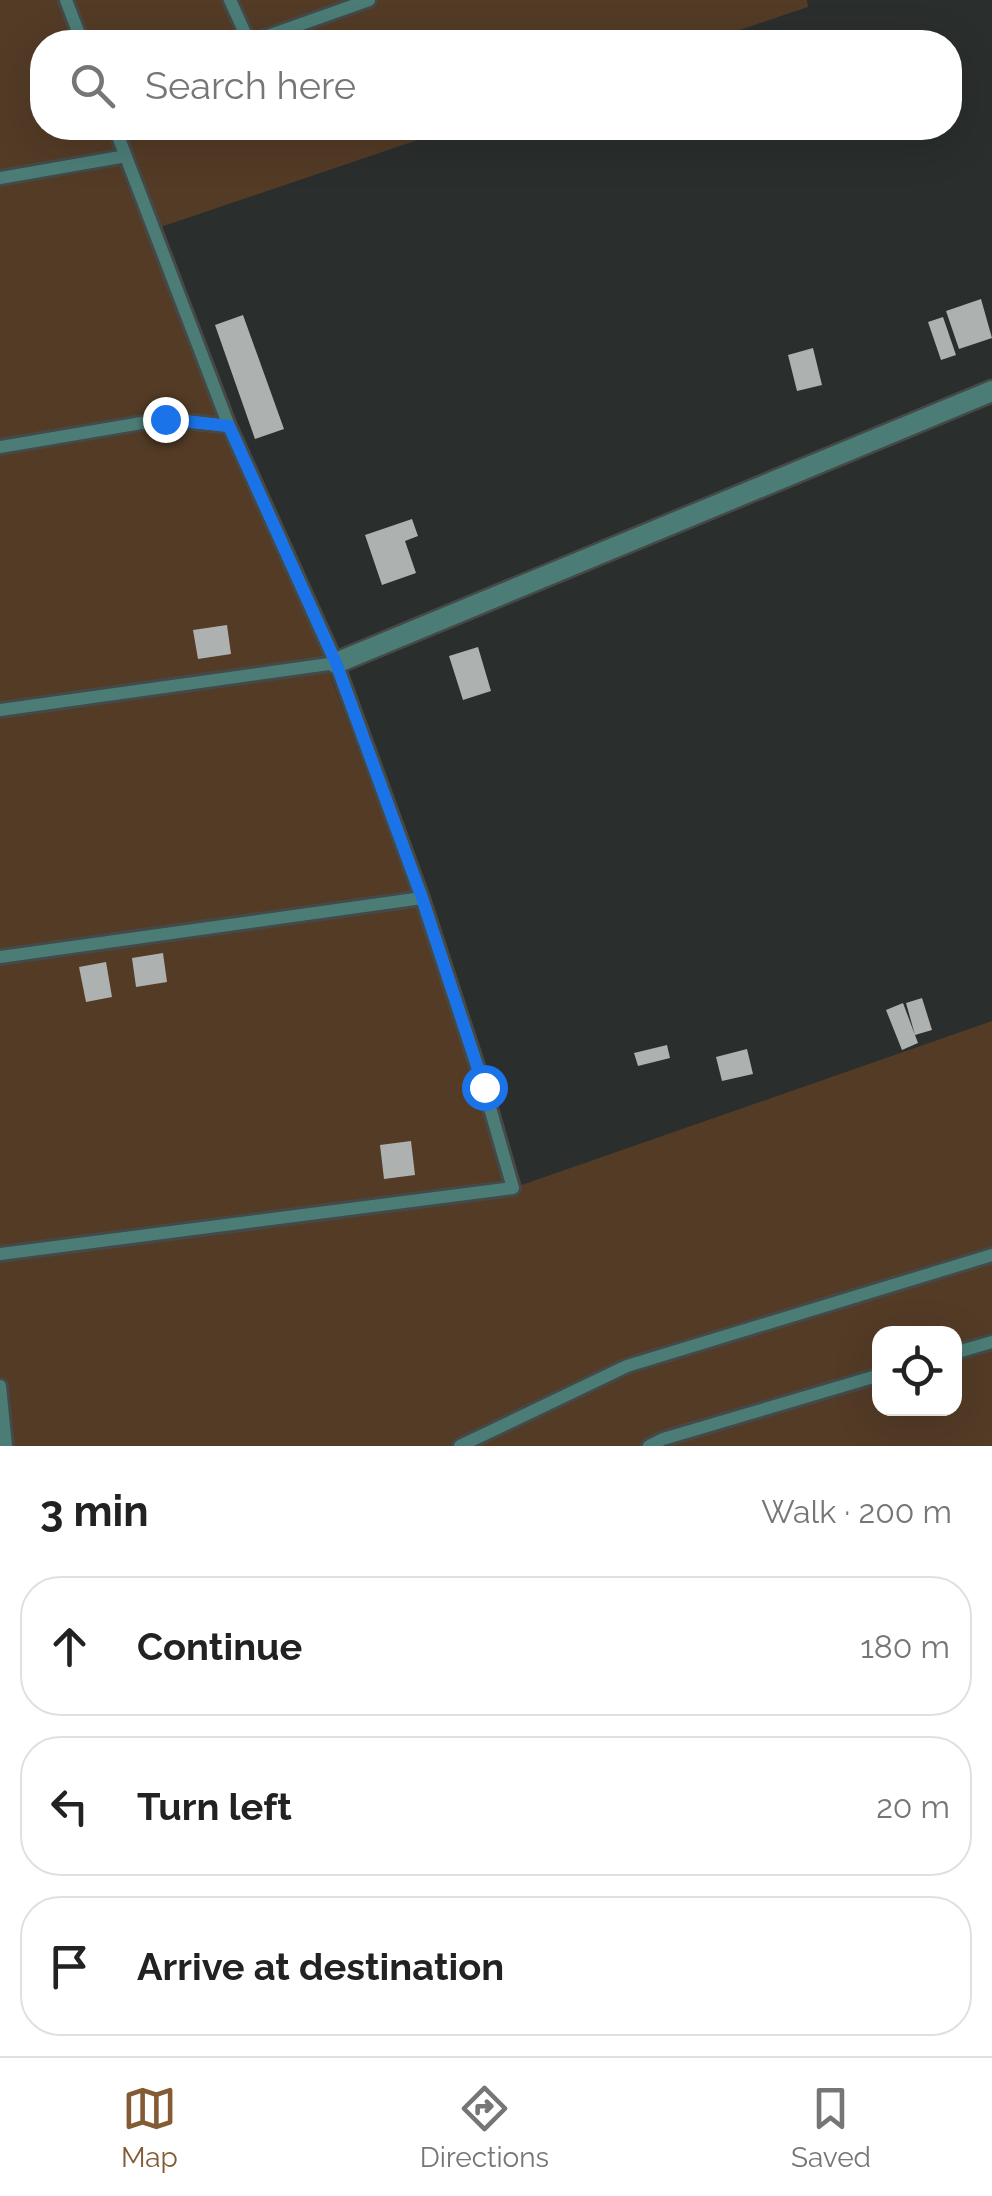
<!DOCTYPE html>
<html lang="en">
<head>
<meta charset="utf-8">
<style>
  :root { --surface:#fff; --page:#f2f2f2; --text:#222; --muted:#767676; --line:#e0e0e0; --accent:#835b35 }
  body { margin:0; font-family:Raleway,sans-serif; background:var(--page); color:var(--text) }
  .controls { position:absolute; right:30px; bottom:30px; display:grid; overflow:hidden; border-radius:20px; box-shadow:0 10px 40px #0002 }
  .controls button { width:90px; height:90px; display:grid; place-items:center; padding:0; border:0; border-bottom:2px solid var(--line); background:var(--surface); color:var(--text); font:50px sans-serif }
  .stop { position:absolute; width:30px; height:30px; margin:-22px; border:8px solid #1a73e8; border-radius:50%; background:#fff }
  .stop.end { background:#1a73e8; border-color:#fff; box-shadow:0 2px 10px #0008 }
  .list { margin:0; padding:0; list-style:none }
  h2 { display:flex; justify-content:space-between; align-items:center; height:130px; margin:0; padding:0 40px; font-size:42px }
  h2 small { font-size:32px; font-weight:400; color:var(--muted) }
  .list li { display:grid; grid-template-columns:65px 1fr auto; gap:30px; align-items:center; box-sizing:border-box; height:140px; margin:0 20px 20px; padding:0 20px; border:2px solid var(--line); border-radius:40px }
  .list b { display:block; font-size:38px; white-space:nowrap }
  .list em { font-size:32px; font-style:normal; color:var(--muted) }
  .icon { flex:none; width:55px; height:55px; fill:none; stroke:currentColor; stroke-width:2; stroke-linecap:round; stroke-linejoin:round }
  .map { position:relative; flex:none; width:992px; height:1446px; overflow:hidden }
  .search { position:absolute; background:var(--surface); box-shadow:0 10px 40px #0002; left:30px; right:30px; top:30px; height:110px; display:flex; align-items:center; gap:25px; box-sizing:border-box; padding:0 35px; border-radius:40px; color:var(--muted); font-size:38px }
  .sheet { height:610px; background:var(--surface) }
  nav { display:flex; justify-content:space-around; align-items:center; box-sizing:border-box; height:140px; border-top:2px solid var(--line); background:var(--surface); font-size:28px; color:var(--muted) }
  nav a { display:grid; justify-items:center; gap:5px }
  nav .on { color:var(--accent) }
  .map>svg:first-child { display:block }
  .green { fill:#533b26; fill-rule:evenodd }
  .building { fill:#adb2b1 }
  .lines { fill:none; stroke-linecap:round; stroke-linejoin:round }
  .lane-casing { stroke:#454948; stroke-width:18 }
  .street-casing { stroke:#454948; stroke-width:25 }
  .lane { stroke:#4b7d76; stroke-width:12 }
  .street { stroke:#4b7d76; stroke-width:20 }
  .route { stroke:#1a73e8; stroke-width:12 }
</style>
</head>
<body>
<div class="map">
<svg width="992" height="1446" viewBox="0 0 992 1446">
  <rect width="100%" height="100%" fill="#2a2e2d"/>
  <path class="green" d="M0,0H807L808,7L704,42H42V128H453L149,231L324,658L484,1087L513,1188L992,1021V1446H0ZM880,1334H954V1408H880Z"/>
  <path class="building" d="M981,299L992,338L959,349L946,311Z
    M243,315L284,429L255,439L215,325Z
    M943,317L956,355L941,360L928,322Z
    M813,348L822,385L797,391L788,355Z
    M412,519L418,536L405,541L416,573L382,585L365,535Z
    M227,625L231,654L198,659L193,630Z
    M478,647L491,691L463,700L449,656Z
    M163,953L167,982L136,987L132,958Z
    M106,962L112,997L86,1002L79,967Z
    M922,998L932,1030L915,1035L906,1003Z
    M903,1003L918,1043L902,1050L886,1010Z
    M667,1045L670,1058L638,1066L634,1053Z
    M747,1049L753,1074L722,1081L716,1057Z
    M411,1141L415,1175L384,1179L380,1145Z"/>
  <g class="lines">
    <g class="lane-casing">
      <path id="lane" d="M66,0L82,42
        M230,0L249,42
        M251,42L369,0
        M0,178L126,156
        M0,447L165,419L229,426
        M0,710L336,663
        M0,957L422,898
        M0,1254L513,1188L484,1087L422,898L336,663L229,426L115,128
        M954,1353L992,1342
        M0,1386L6,1446
        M460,1446L627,1366L992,1255
        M649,1446L663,1439L880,1375"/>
    </g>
    <g class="street-casing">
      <path id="street" d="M336,663L992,391"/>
    </g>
    <use href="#lane" class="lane"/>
    <use href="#street" class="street"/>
  </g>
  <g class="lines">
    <path class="route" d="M165,419L229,426L336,663L422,898L484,1087"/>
  </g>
</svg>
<div class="controls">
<button><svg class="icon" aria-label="locate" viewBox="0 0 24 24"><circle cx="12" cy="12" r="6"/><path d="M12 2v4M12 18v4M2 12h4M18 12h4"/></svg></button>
</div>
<div class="stop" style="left:484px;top:1087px"></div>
<div class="stop end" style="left:165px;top:419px"></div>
<div class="search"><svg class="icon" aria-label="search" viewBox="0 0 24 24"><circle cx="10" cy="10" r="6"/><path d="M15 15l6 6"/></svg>Search here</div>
</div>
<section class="sheet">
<h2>3 min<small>Walk · 200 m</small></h2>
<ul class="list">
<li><svg class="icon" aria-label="ahead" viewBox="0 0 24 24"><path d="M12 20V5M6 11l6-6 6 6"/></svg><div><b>Continue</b></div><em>180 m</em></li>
<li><svg class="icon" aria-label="left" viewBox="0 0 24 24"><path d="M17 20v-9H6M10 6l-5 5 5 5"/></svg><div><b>Turn left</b></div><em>20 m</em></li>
<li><svg class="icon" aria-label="arrive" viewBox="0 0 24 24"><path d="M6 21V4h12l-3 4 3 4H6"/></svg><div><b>Arrive at destination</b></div></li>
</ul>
</section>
<nav>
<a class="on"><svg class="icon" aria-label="map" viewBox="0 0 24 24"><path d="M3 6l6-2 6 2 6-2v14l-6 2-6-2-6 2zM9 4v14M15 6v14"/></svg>Map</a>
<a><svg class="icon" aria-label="directions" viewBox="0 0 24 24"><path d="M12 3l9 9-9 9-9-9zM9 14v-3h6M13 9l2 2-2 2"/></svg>Directions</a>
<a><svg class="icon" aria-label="saved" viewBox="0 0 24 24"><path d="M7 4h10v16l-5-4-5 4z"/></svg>Saved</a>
</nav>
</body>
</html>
